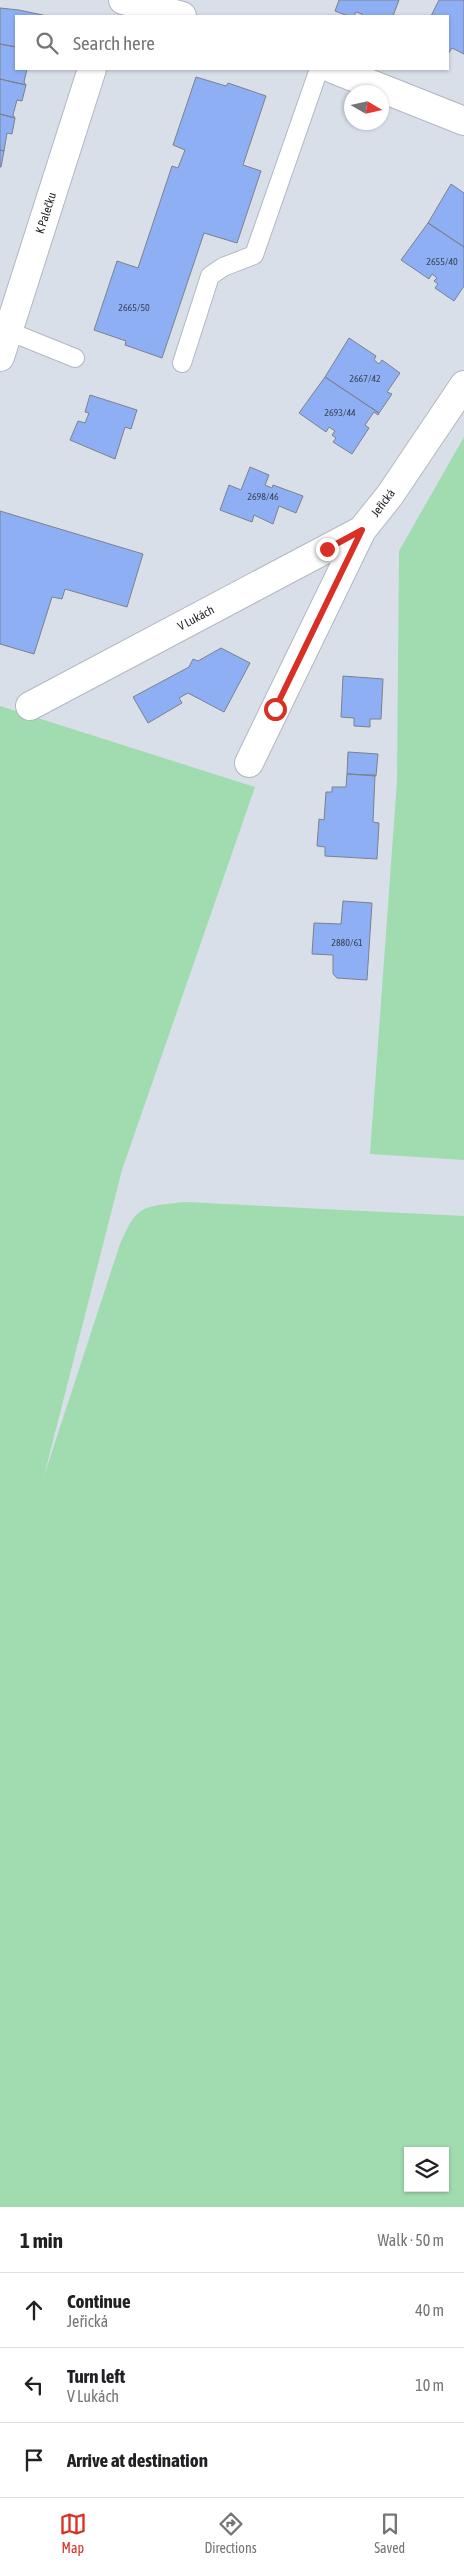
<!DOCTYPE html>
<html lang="en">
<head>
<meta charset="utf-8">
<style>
  :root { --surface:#fff; --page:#f2f2f2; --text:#202124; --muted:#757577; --line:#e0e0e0; --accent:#d93025 }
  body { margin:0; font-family:"Asap Condensed",sans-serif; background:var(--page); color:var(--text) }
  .controls { position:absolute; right:15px; bottom:15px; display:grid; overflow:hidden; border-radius:0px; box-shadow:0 1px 4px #0004 }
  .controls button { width:45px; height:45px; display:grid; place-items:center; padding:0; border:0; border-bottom:1px solid var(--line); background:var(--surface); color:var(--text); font:25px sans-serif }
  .compass { position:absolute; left:344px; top:85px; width:45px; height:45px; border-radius:50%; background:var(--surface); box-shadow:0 1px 4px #0004; rotate:99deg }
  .stop { position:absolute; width:15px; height:15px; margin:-11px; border:4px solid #d93025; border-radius:50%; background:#fff }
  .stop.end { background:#d93025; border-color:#fff; box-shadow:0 1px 5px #0008 }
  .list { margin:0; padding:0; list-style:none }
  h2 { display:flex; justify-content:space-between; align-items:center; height:65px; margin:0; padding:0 20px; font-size:21px }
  h2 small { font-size:16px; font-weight:400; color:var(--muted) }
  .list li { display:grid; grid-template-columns:32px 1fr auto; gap:15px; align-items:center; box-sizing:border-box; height:75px; padding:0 20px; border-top:1px solid var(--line) }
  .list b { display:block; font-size:19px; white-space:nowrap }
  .list p { margin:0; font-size:16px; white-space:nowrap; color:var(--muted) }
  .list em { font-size:16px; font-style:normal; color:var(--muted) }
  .icon { flex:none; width:28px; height:28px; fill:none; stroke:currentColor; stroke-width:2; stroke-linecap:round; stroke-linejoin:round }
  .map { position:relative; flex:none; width:464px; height:2207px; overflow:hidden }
  .search { position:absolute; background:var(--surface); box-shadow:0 1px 4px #0004; left:15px; right:15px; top:15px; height:55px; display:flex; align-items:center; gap:12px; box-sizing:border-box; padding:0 18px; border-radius:0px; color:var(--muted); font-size:19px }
  .sheet { height:290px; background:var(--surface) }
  nav { display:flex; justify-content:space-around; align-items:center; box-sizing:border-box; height:70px; border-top:1px solid var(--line); background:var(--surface); font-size:14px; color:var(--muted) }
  nav a { display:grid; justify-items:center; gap:2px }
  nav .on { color:var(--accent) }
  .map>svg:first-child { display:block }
  .green { fill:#a0dcb0; fill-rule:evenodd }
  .building { fill:#8eaff3; stroke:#7c818b }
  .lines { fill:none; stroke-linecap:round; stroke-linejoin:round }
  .lane-casing { stroke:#b2b7c1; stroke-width:20 }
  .street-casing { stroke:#b2b7c1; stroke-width:30 }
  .lane { stroke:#fff; stroke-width:18 }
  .street { stroke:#fff; stroke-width:28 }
  .route { stroke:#d93025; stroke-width:6 }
  .labels { text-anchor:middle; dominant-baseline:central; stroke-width:5; stroke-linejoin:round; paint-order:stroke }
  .number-label { font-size:10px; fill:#394357 }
  .street-label { font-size:12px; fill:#1d1f23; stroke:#fff }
</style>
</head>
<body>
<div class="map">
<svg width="464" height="2207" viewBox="0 0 464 2207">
  <rect width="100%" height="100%" fill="#d9dfe9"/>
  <path class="green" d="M464,437V1160L370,1154L397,781L399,551Z
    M0,706L255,787L122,1170L44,1476L119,1247C137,1204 141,1207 185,1202L464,1216V2207H0ZM408,2151H445V2188H408Z"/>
  <path class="building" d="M339,0H399L393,16H361L362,14L356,12L354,16H348L335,11Z
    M439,0H464V54L452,48L448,54V16H431Z
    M0,8L19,10L47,16H16V47L0,44Z
    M0,44L16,47V69H27L24,82L26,85L0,79Z
    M196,77L226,86L228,83L266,96L243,165L261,171L237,243L204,233L162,358L125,345L126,341L94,330L117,261L138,268L172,166L178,168L185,150L173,145Z
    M0,79L26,85L22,101L17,100L13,115L15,118L0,114Z
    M0,114L15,118L12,134L7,133L4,151L0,150Z
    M0,150L4,151L1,167H0Z
    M451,184L464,193V247L428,223Z
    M428,223L464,247V286L454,301L435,288L438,284L434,281L437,278L432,274L429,279L401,260Z
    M349,338L376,356L374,360L379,364L382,360L400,373L387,392L392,394L379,413L325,377Z
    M325,377L379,413L378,415L374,412L365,425L369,428L352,454L333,442L336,438L332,435L335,431L329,427L326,432L299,413Z
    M90,395L137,410L131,429L125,427L115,459L70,440L78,421L85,423L89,413L85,412Z
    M250,467L269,475L265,485L272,488L273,485L303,496L296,513L279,506L273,524L254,515L252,522L220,510L229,485L241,490Z
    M0,511L143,554L127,607L65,589L62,599L52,597L34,654L0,644Z
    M221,648L250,663L224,712L188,693L179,698L182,703L148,723L133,697L189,667L193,659L198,661Z
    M343,676L383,679L381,719H370V727L354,726V718L341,717Z
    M348,752L378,754L376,776L347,774Z
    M347,774L375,775L373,822L379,823L377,859L325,856V847L317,846L319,819L324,820L326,792H332V787H346Z
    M343,901L372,903L367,980L337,978L333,974V955L312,954L314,923L341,924Z"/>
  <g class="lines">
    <g class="lane-casing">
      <path id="lane" d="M8,331L75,358
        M182,363L210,276L223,267L254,255L319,69"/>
    </g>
    <g class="street-casing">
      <path id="street" d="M123,0L182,16
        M333,69L464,121
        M0,357L92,69
        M30,706L362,530
        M249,763L362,530L390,495L464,385"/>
    </g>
    <use href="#lane" class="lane"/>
    <use href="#street" class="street"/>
  </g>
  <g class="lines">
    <path class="route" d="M275,709L362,530L327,549"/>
  </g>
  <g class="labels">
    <g class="number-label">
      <text x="442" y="261">2655/40</text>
      <text x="134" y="307">2665/50</text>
      <text x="365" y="378">2667/42</text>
      <text x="340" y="412">2693/44</text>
      <text x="263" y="496">2698/46</text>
      <text x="347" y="942">2880/61</text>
    </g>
    <g class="street-label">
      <text transform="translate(46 213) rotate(-72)">K Palečku</text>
      <text transform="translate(383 503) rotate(-53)">Jeřická</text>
      <text transform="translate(196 618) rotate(-28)">V Lukách</text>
    </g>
  </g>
</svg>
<div class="controls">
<button><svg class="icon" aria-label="layers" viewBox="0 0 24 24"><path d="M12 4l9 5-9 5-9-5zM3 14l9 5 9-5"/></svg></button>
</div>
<svg class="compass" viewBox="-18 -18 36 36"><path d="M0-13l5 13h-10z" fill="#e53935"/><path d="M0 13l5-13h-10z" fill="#757577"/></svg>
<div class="stop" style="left:275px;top:709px"></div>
<div class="stop end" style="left:327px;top:549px"></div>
<div class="search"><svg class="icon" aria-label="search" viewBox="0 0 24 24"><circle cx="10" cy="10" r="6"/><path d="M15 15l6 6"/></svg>Search here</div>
</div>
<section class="sheet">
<h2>1 min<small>Walk · 50 m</small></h2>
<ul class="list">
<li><svg class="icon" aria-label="ahead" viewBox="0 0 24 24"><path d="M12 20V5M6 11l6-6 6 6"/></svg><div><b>Continue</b><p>Jeřická</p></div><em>40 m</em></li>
<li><svg class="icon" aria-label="left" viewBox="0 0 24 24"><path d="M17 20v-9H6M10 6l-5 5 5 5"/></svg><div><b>Turn left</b><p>V Lukách</p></div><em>10 m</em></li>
<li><svg class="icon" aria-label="arrive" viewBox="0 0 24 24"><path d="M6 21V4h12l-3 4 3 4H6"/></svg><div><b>Arrive at destination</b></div></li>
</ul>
</section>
<nav>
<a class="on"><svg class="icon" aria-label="map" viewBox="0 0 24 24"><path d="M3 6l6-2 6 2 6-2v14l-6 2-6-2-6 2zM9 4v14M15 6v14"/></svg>Map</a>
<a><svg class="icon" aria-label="directions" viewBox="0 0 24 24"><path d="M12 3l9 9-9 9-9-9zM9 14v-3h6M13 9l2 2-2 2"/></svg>Directions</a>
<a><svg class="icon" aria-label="saved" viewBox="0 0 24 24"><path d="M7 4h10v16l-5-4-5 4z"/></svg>Saved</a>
</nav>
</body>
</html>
